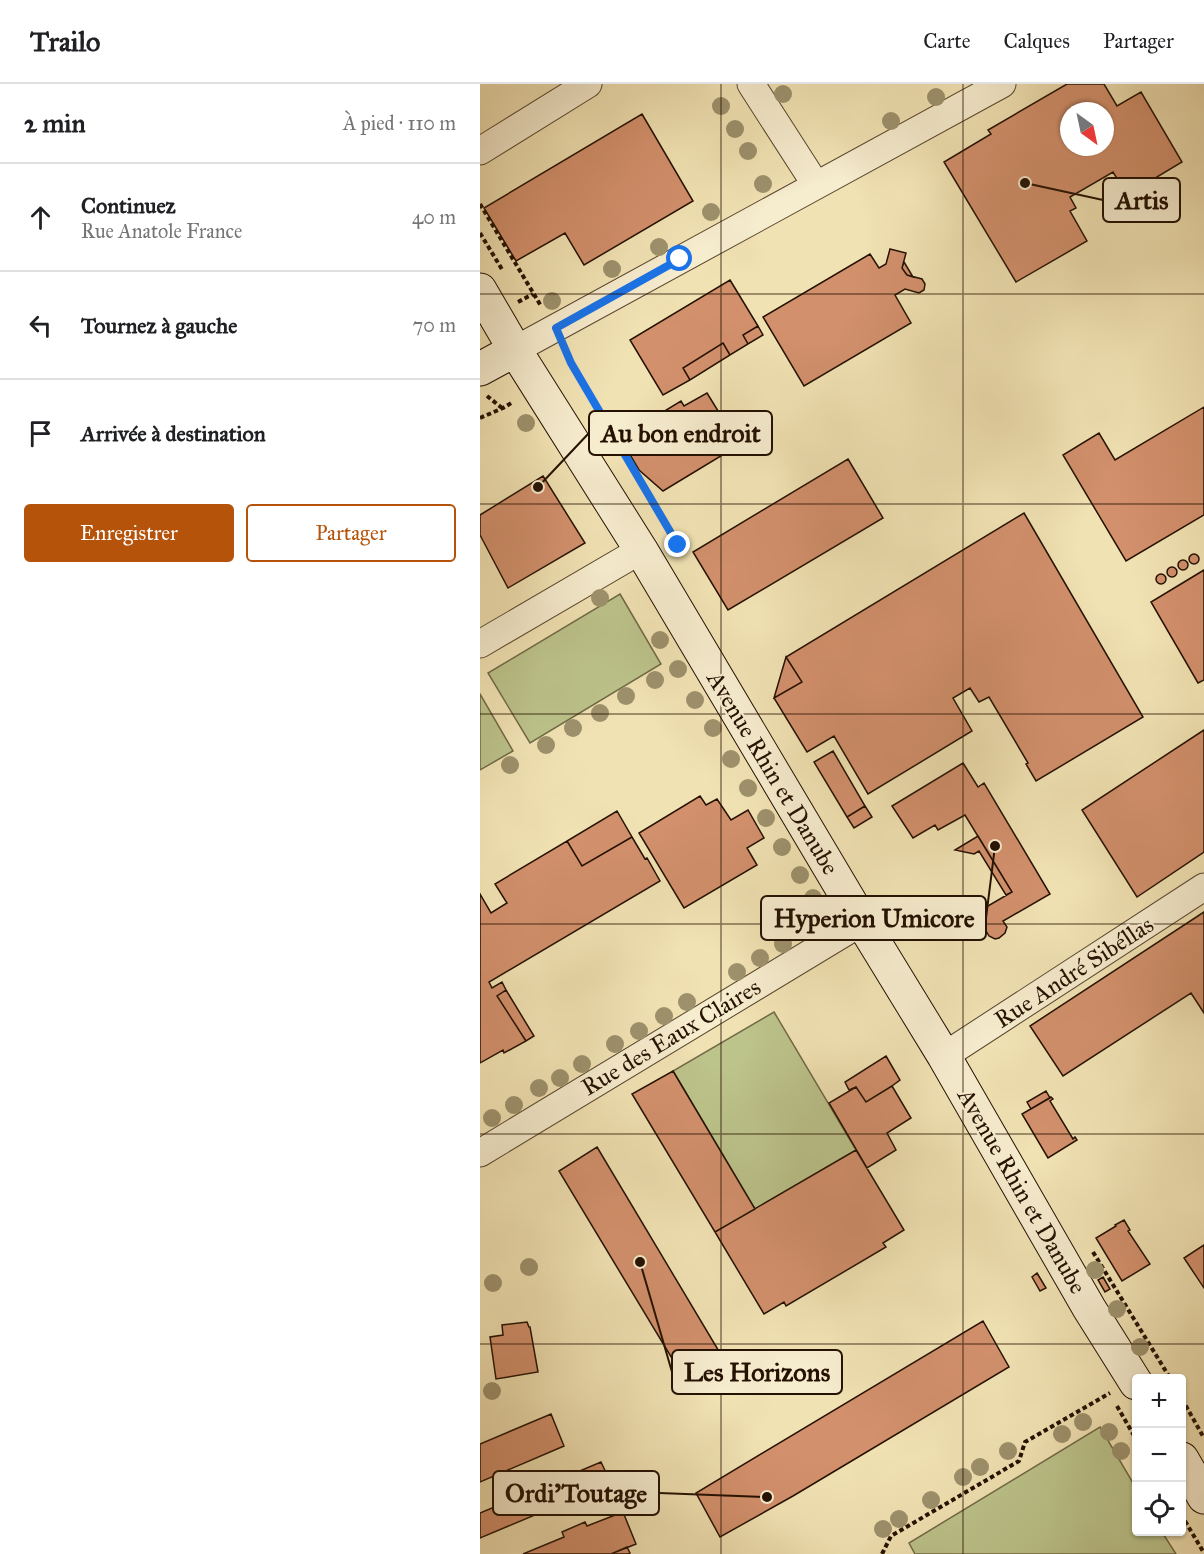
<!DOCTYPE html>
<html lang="fr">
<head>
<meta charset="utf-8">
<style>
  :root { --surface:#fff; --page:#f2f2f2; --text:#202124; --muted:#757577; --line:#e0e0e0; --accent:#b45309 }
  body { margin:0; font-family:"IM FELL Great Primer",serif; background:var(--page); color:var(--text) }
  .controls { position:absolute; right:18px; bottom:18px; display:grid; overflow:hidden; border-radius:6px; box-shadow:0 2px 4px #0004 }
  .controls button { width:54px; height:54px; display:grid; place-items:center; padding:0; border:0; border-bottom:2px solid var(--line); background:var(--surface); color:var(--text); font:30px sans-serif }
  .compass { position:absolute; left:580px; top:18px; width:54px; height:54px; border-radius:50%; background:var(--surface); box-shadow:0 2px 4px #0004; rotate:147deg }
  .stop { position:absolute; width:18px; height:18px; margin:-14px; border:4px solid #1a73e8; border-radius:50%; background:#fff }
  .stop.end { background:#1a73e8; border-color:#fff; box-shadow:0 2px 6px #0008 }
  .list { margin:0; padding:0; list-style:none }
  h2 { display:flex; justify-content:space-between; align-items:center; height:78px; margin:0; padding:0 24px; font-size:26px }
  h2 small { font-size:20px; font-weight:400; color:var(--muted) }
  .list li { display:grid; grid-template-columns:39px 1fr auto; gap:18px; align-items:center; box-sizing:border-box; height:108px; padding:0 24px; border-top:2px solid var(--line) }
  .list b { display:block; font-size:22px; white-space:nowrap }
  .list p { margin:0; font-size:20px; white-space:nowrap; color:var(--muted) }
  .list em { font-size:20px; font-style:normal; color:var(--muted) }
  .actions { display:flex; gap:12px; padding:18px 24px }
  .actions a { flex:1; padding:14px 0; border:2px solid var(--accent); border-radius:6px; text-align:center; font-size:21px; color:var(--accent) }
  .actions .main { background:var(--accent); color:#fff }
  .icon { flex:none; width:33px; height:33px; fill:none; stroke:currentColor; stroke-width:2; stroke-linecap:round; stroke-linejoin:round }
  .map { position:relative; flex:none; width:724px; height:1470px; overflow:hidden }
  header { display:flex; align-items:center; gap:36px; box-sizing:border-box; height:84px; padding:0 30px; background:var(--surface); border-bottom:2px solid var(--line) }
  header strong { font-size:28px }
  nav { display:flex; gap:33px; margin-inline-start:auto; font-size:21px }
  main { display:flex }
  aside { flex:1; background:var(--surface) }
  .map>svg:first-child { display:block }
  .pitch { fill:#bcc38b; stroke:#706a46; stroke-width:1.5 }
  .building { fill:#d2906c; stroke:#241102; stroke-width:1.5; fill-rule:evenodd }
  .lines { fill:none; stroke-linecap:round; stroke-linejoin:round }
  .street-casing { stroke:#57452e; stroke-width:29 }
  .secondary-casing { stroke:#241102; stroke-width:35 }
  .path { stroke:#241102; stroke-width:4; stroke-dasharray:4.5 3; stroke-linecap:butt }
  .street { stroke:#f6ecce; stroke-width:27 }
  .secondary { stroke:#f6ecce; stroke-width:33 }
  .tree { fill:#9d916c }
  .route { stroke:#1a73e8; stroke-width:8 }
  .grid { fill:none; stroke:#241102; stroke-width:1.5; stroke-opacity:0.55 }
  .labels { text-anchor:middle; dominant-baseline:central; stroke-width:4.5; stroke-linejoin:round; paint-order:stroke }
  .street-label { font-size:24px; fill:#241102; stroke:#f6ecce }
  .leader { fill:none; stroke:#241102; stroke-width:2 }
  .callout-dot { fill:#241102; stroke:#f6ecce; stroke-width:2 }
  .callout { fill:#f6ecce; stroke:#241102; stroke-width:2 }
  .callout-label { font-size:26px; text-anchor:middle; font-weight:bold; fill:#241102 }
</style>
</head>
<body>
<header>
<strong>Trailo</strong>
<nav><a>Carte</a><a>Calques</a><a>Partager</a></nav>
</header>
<main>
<aside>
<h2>2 min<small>À pied · 110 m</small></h2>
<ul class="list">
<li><svg class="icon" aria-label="ahead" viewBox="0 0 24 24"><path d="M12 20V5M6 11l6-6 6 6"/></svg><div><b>Continuez</b><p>Rue Anatole France</p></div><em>40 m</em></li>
<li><svg class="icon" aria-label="left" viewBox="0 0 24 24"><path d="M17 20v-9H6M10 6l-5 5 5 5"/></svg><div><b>Tournez à gauche</b></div><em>70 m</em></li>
<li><svg class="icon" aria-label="arrive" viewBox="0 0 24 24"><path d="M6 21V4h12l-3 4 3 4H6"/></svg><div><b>Arrivée à destination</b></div></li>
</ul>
<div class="actions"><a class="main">Enregistrer</a><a>Partager</a></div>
</aside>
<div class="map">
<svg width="724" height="1470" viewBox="0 0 724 1470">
  <rect width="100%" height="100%" fill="#f1e2b3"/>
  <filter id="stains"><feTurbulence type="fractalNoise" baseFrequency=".00333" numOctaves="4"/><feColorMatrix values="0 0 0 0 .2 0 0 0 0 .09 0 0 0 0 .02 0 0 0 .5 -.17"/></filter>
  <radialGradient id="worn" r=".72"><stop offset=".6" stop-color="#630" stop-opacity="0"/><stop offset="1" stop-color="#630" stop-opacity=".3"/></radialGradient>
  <path class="pitch" d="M140,510L181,580L50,659L8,589Z
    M0,610L33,667L0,686Z
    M294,928L376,1066L275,1125L193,987Z
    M620,1343L656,1404V1448H682L696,1470H435L429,1459Z"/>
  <path class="building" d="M587,0H624L637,22L661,8L702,78L647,111L633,88L590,113L596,124L590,127L607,157L536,198L464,78L511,50L508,46ZM589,27H625V63H589Z
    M162,30L213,117L104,181L85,149L36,177L4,124Z
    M410,165L426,169L422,184L427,191L442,195L445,200L444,206L439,209L425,205L415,211L431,239L324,302L283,233L390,170L399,184L406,180Z
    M424,178L433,193L427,191L422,184Z
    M250,196L278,242L263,251L268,260L250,271L243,259L203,284L210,296L183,311L150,256Z
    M278,242L283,251L268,260L263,251Z
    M243,259L250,271L210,296L203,284Z
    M227,309L259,361L183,407L159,386L140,354L201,317L204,322Z
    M724,323V431L646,477L583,371L619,349L635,376Z
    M368,375L403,434L248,526L213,468Z
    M63,392L105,459L28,504L0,451V431Z
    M544,429L663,633L556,697L546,680L548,679L509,613L499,618L490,604L473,614L492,647L388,710L354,652L327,668L294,614L322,598L306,573Z
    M709 475a5 5 0 1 1 10 0a5 5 0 1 1-10 0Z
    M698 481a5 5 0 1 1 10 0a5 5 0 1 1-10 0Z
    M687 488a5 5 0 1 1 10 0a5 5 0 1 1-10 0Z
    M724,486V596L718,599L671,518Z
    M676 495a5 5 0 1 1 10 0a5 5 0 1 1-10 0Z
    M306,573L322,598L294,614Z
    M724,646V768L657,813L602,726Z
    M353,667L385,722L367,733L334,678Z
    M483,679L498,703L504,699L570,810L523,837L527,843L525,849L519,854L515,855L509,852L505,845L487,856L477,840L532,808L485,731L458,746L455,741L433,754L412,722Z
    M220,712L226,721L237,715L251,736L268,726L284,754L267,764L277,781L204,824L159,749Z
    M385,722L392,733L374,744L367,733Z
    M137,727L152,753L102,782L87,757Z
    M498,752L532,808L526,811L499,767L494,770L475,766Z
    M152,753L165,775L167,774L180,797L9,898L12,904L22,898L26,906L17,912L46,957L24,969L23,966L0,979V810L11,829L27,819L15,800L87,757L102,782Z
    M724,828V929L711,909L583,992L550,942Z
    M26,906L54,952L46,957L17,912Z
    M406,972L420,996L412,1002L386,1018L376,1003L369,1006L365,998Z
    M193,987L275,1125L235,1148L152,1010Z
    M412,1002L431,1034L407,1049L416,1066L387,1084L349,1019L376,1003L386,1018Z
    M566,1007L570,1014L551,1025L547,1018Z
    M571,1013L573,1015L570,1017L593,1055L595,1053L597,1056L568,1074L542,1030Z
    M117,1063L240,1269L202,1291L79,1087Z
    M376,1066L424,1146L403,1159L406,1163L306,1222L304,1218L284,1230L235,1148Z
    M644,1136L650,1146L648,1147L670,1180L642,1197L616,1154L636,1142L635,1141Z
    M724,1161V1204L704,1174Z
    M557,1189L566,1204L560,1207L552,1193Z
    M623,1193L630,1205L625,1208L618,1196Z
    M503,1237L529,1283L313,1412L240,1453L216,1409Z
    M47,1238L49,1243H50L58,1288L16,1295L10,1253L23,1251L22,1241Z
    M71,1330L84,1362L0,1398V1360Z
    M121,1378L131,1399L0,1454V1429Z
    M143,1428L156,1460L131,1470H43L84,1453L82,1448L105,1438L107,1442Z
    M147,1463L150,1469L147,1470H131Z"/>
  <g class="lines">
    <g class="street-casing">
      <path id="street" d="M271,0L336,101
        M0,67L108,0
        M35,266L522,0
        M0,560L161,466
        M464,972L724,803
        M0,1069L382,838"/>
    </g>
    <g class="secondary-casing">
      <path id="secondary" d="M0,206L35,266L161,466L382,838L464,972L609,1224L656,1299
        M0,285L35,266
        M702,1375L724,1413"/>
    </g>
    <path class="path" d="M0,120L61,222
      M0,149L23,187
      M38,218L53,210
      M86,268L91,279L198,461L196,470
      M7,312L22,324
      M0,334L23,324L33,318
      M613,1168L690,1294
      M702,1315L724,1354
      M637,1322L656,1355
      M705,1437L724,1469
      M402,1470L411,1452L539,1377L545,1358L630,1309"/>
    <use href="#street" class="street"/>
    <use href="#secondary" class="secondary"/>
  </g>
  <g class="tree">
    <circle cx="303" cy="10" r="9"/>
    <circle cx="456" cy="13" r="9"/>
    <circle cx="241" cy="22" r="9"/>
    <circle cx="411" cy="37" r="9"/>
    <circle cx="255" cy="45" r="9"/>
    <circle cx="268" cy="67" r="9"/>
    <circle cx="283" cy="100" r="9"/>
    <circle cx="231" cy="128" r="9"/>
    <circle cx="179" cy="163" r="9"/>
    <circle cx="132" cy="185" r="9"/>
    <circle cx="72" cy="217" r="9"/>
    <circle cx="46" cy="339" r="9"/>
    <circle cx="120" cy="514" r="9"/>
    <circle cx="180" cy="556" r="9"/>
    <circle cx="198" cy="585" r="9"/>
    <circle cx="175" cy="596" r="9"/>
    <circle cx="146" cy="612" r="9"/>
    <circle cx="215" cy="616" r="9"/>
    <circle cx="120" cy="629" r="9"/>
    <circle cx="93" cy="644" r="9"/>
    <circle cx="233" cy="644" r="9"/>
    <circle cx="66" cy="661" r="9"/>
    <circle cx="251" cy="675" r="9"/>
    <circle cx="30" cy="681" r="9"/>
    <circle cx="268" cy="704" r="9"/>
    <circle cx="286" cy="734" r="9"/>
    <circle cx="302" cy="763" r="9"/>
    <circle cx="320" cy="791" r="9"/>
    <circle cx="333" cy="814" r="9"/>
    <circle cx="303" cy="860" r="9"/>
    <circle cx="280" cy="874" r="9"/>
    <circle cx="257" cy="888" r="9"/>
    <circle cx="207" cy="918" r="9"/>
    <circle cx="184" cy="932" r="9"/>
    <circle cx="159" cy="947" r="9"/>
    <circle cx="135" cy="960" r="9"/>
    <circle cx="102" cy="980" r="9"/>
    <circle cx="80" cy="994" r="9"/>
    <circle cx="59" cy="1004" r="9"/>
    <circle cx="34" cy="1021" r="9"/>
    <circle cx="12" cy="1034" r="9"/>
    <circle cx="49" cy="1183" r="9"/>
    <circle cx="615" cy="1186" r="9"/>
    <circle cx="13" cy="1199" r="9"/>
    <circle cx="637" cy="1225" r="9"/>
    <circle cx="660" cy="1263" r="9"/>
    <circle cx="12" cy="1307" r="9"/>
    <circle cx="603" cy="1338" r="9"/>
    <circle cx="629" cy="1348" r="9"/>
    <circle cx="582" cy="1350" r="9"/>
    <circle cx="528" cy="1367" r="9"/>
    <circle cx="641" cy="1367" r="9"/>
    <circle cx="500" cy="1383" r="9"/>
    <circle cx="483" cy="1393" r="9"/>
    <circle cx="451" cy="1416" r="9"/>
    <circle cx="419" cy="1435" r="9"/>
    <circle cx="403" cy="1445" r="9"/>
  </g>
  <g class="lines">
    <path class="route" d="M198,461L91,279L76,244L200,175"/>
  </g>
  <path class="grid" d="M241,0V1470M483,0V1470M0,210H724M0,420H724M0,630H724M0,840H724M0,1050H724M0,1260H724"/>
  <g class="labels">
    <g class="street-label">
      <text transform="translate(293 689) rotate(59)">Avenue Rhin et Danube</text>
      <text transform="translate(594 888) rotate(-33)">Rue André Sibéllas</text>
      <text transform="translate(191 953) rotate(-31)">Rue des Eaux Claires</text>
      <text transform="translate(542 1107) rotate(60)">Avenue Rhin et Danube</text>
    </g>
  </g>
  <path class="leader" d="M545 99L623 116M58 403L109 349M515 762L506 834M160 1178L192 1288M287 1413L179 1409"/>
  <g class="callout-dot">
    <circle cx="545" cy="99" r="6"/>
    <circle cx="58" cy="403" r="6"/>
    <circle cx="515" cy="762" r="6"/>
    <circle cx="160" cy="1178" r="6"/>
    <circle cx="287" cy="1413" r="6"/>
  </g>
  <g class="callout">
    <rect x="623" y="94" width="77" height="44" rx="6"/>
    <rect x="109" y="327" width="183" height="44" rx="6"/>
    <rect x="281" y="812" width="225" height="44" rx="6"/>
    <rect x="192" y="1266" width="170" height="44" rx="6"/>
    <rect x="13" y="1387" width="166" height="44" rx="6"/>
  </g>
  <g class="callout-label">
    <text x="662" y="125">Artis</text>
    <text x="201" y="358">Au bon endroit</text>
    <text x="394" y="843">Hyperion Umicore</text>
    <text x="277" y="1297">Les Horizons</text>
    <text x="96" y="1418">Ordi'Toutage</text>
  </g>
  <rect width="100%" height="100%" filter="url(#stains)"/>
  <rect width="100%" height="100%" fill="url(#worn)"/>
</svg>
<div class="controls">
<button>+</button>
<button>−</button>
<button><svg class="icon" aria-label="locate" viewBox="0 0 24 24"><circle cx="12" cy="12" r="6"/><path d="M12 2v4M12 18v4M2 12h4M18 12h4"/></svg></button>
</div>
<svg class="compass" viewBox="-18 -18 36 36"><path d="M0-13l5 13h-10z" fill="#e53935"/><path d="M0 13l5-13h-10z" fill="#757577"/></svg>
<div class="stop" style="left:200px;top:175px"></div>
<div class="stop end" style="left:198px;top:461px"></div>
</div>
</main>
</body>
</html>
